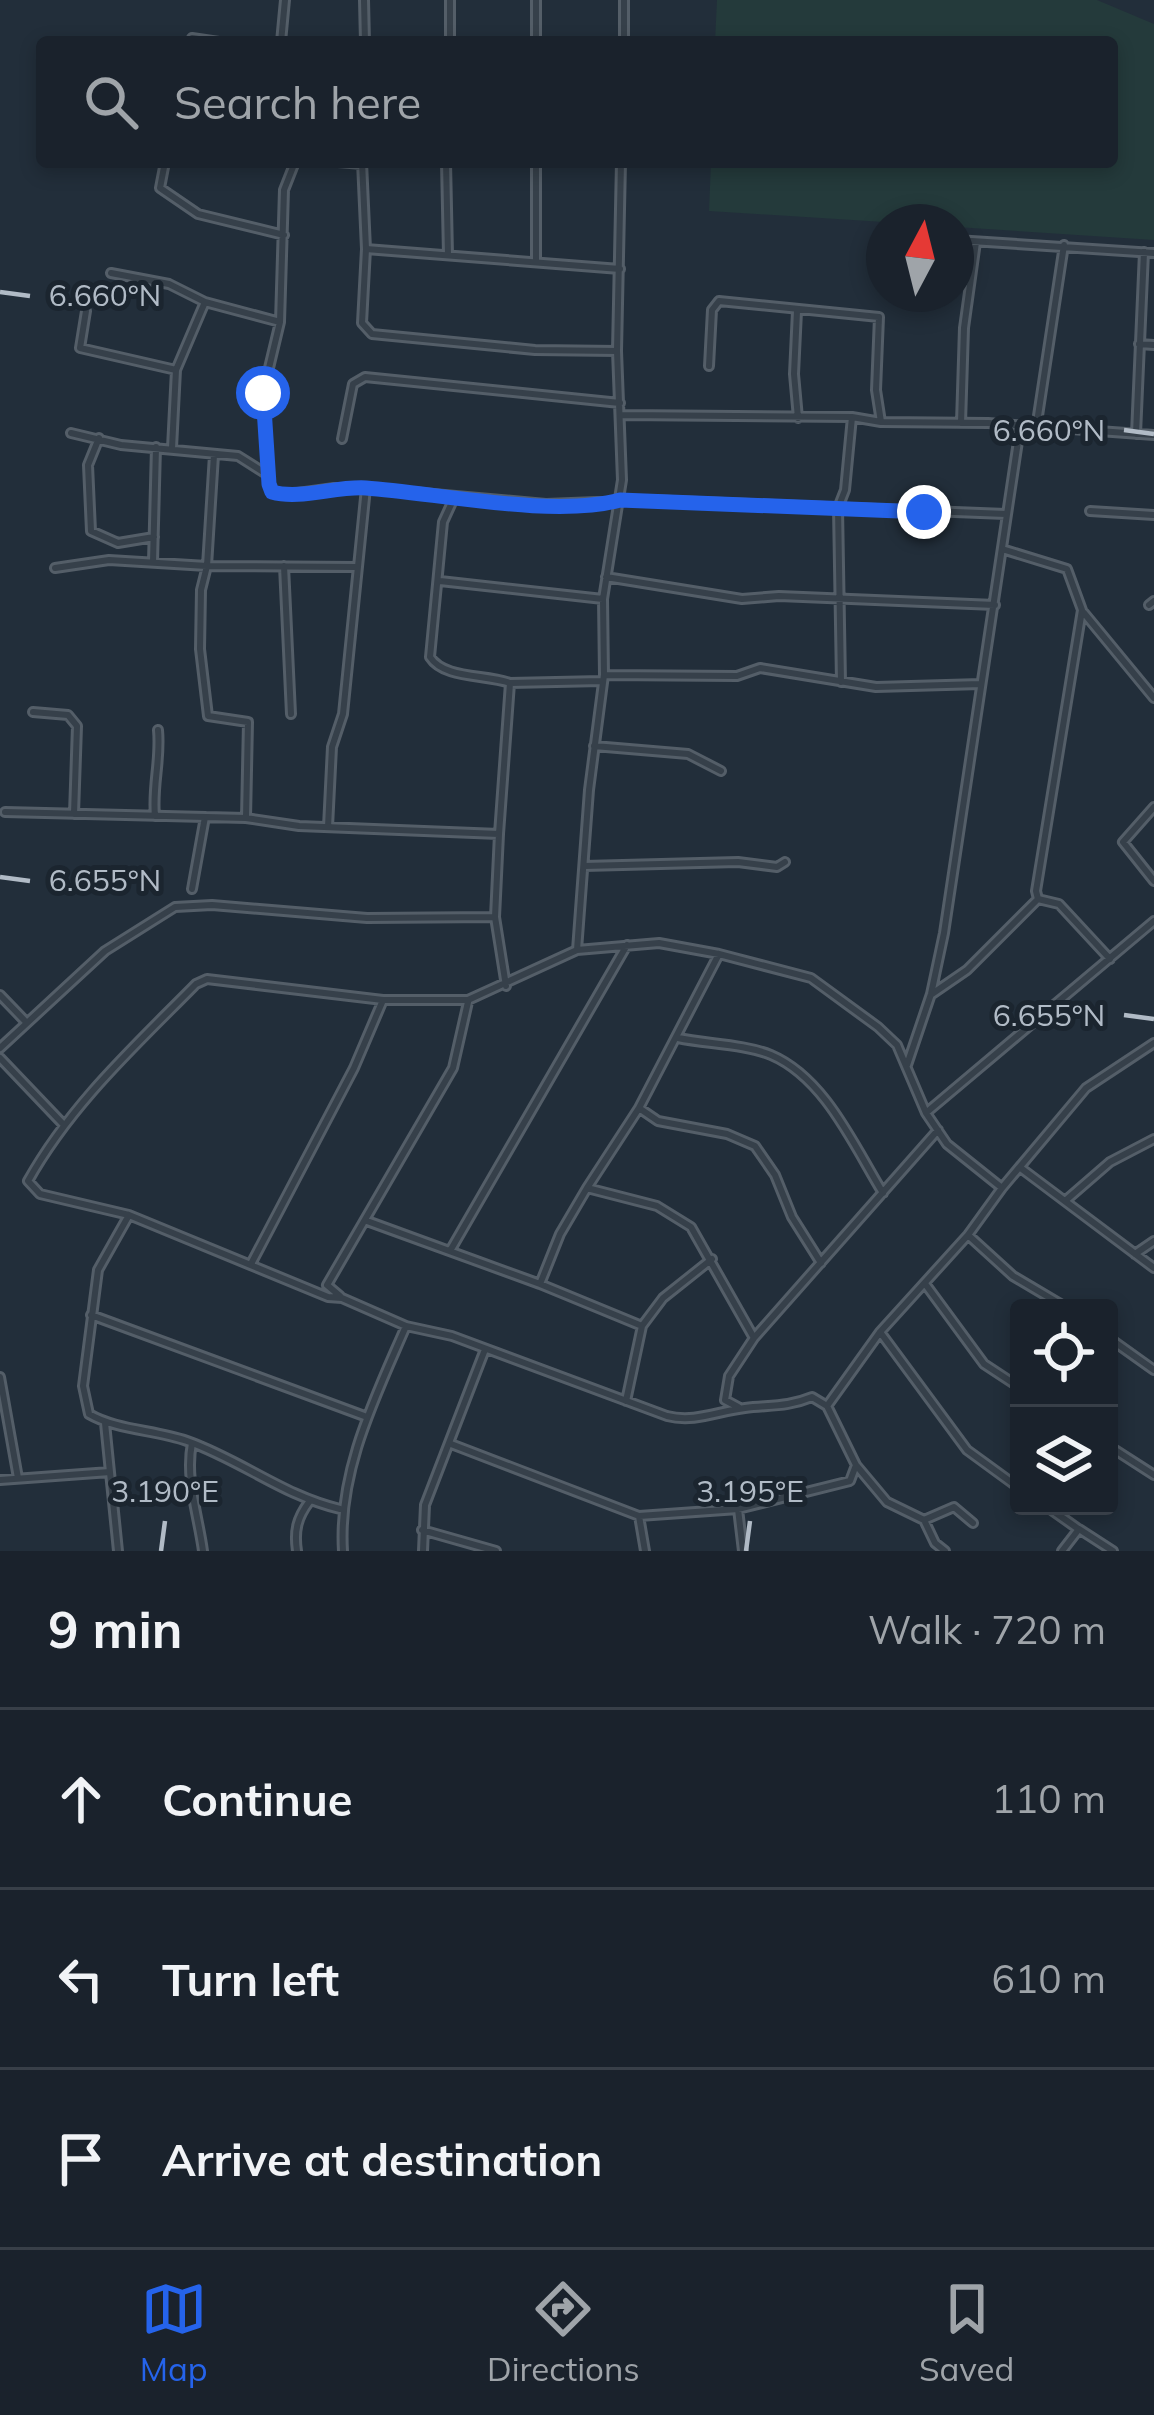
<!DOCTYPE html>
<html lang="en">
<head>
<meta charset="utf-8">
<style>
  :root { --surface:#1a222c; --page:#232a34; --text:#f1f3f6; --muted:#9fa4a9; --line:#383f48; --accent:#2563eb }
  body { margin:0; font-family:Mulish,sans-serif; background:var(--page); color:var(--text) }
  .controls { position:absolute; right:36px; bottom:36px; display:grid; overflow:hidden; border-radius:12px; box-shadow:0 6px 18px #0003 }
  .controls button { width:108px; height:108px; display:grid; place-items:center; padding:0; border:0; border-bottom:3px solid var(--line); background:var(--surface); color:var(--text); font:60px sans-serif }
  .compass { position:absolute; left:866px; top:204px; width:108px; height:108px; border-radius:50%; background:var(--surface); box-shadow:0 6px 18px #0003; rotate:7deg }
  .stop { position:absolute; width:36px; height:36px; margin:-27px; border:9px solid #2563eb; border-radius:50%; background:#fff }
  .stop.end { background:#2563eb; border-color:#fff; box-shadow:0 3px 12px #0008 }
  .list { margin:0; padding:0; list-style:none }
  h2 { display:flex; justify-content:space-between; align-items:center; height:156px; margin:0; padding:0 48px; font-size:51px }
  h2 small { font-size:39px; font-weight:400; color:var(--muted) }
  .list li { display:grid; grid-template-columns:78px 1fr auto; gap:36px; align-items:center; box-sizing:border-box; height:180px; padding:0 48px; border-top:3px solid var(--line) }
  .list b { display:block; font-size:45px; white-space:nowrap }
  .list em { font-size:39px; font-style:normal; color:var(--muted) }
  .icon { flex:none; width:66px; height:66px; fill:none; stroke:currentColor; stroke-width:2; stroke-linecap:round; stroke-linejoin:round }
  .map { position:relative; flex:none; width:1154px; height:1551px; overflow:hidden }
  .search { position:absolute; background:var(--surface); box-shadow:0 6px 18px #0003; left:36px; right:36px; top:36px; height:132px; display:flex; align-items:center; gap:30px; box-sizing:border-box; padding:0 42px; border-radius:12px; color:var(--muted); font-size:45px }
  .sheet { height:696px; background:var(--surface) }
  nav { display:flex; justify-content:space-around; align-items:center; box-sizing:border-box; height:168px; border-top:3px solid var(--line); background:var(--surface); font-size:33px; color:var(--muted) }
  nav a { display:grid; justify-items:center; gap:6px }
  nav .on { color:var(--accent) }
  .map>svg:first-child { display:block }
  .green { fill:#243a3b }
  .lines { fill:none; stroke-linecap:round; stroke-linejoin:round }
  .street-casing { stroke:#545e68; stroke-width:12 }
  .street { stroke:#36404a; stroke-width:6 }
  .route { stroke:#2563eb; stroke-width:15 }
  .ticks { fill:none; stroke:#b1bbc6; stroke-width:4.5 }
  .ticks-label { font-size:30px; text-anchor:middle; fill:#b1bbc6; stroke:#1b252f; stroke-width:10; stroke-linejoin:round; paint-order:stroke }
</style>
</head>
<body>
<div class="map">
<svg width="1154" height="1551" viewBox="0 0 1154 1551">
  <rect width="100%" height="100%" fill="#222e3a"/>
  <path class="green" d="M717,0H1097L1154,24V240L956,227V222H884L709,211L711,162H1112V42H715Z"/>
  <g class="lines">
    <g class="street-casing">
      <path id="street" d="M364,0L365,42
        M450,0V42
        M192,38L219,42
        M281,42L285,0
        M536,42V0
        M624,42V0
        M165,162L160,188L198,214L284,235
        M295,162L284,190L280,322L263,393L269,485L272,492L283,495L334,488H366L546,504L647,500L1006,514
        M338,162L362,164
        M362,162L366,249L620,269
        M446,162L448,255
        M956,240L1154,253
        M366,249L362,323L372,334L535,350L617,351
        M536,260V162
        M111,273L169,284L205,302L280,322
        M86,311L80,348L176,370
        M797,311L794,374L798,418
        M1139,344L1154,345
        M709,366L712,310L719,301L879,317L876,390L881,422
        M622,415L852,417L881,422L988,423L1154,435
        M961,423L964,328L976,242
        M1036,429L1064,245
        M71,433L121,445L238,456L268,475
        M1136,434L1144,252
        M99,438L88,465L91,531L118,543L154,537
        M342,439L353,384L365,377L620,403
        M172,448L176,370L205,302
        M214,455L207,566L201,590L200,649L208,716L248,722L246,818
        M454,498L443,522L430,657C444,679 485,674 510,683L499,834
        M1090,511L1154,515
        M153,562L156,447
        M284,566L291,714
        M55,568L109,560L207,566L356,567
        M606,577L742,599L779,596L995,605
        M440,581L603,599
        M1149,605L1154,601
        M1084,613L1154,698
        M604,675L737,676L760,668L876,687L981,684
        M841,682L838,508L845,490L852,417
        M510,683L602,681
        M33,712L68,715L77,726L74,814
        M594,746L688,754L721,771
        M1154,807L1123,842L1154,881
        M5,812L246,818L299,826L499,834L495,917L506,986
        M155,816C152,786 161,760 158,730
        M328,827L332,747L343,714L366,488
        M584,866L738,862L777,867L785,862
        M192,889L205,817
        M1038,899L1059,904L1110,959
        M577,950L589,790L604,675L603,599L622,480L617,351L621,162
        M719,954L639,1108L587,1188L657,1206L691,1227L754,1338L729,1376L725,1400L738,1407
        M932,994L967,970L1038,899L1036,891L1082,610L1067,569L1002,549
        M0,995L25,1021
        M678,1038C707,1044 744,1044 771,1055C825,1078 854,1146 883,1193
        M0,1048L105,951L175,907L212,905L367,918L495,917
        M0,1058L63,1124
        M907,1065L931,994L944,933L1020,428
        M639,1108L658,1121L727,1134L755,1146L775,1175L792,1217L821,1263
        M927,1112L1154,921
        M1022,1169L1154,1268
        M1002,1188L947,1144L926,1113L897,1045L878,1027L811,978L719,954L659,943L577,950L468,1000H383L207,979L196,984C134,1047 71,1104 28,1181L40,1194L129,1215L328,1297L342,1298L406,1326L452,1336L667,1416C695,1423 718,1411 745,1408C770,1405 788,1407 812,1397L827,1406L880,1332L968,1235L1002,1188L1086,1088L1154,1043
        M1065,1201L1110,1162L1154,1139
        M129,1215L98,1270L83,1386L89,1414C116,1430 156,1430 187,1441C241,1460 284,1496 340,1509
        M367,1221L540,1284L642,1326
        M968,1235L1013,1276L1067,1308
        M450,1251L627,945
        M1135,1254L1154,1241
        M251,1264L354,1068L383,1000
        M540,1284L560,1234L587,1188
        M926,1285L984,1364L1019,1387
        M340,1296L327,1285L453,1068L468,1002
        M91,1315L367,1417
        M880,1332L967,1450L1019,1488
        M754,1338L938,1130
        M1109,1338L1154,1370
        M0,1377L18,1478
        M626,1401L642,1326L663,1298L712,1259
        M827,1406L856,1465L887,1502L924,1520L935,1543L945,1551
        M105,1423L118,1551
        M192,1443C185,1479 198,1514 203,1551
        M451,1444L639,1516L738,1509L850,1481L856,1465
        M1109,1446L1154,1475
        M0,1480L110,1472
        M1046,1506L1077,1528
        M738,1509L743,1551
        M639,1516L645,1551
        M924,1520L954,1507L973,1523
        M422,1530L496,1551
        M297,1551C294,1531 297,1518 309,1502
        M343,1551C338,1471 375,1398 406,1326
        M423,1551L425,1505L484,1352
        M1062,1551L1079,1529L1113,1551"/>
    </g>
    <use href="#street" class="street"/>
  </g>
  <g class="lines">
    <path class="route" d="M263,393L269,484L272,492C300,500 336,486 366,488C436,493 554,518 620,500L924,512"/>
  </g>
  <path class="ticks" d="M0,292L30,296M1124,430L1154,434M0,877L30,881M1124,1015L1154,1019M161,1551L165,1521M746,1551L750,1521"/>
  <g class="ticks-label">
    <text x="105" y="306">6.660°N</text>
    <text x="1049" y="441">6.660°N</text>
    <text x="105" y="891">6.655°N</text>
    <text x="1049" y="1026">6.655°N</text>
    <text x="165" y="1502">3.190°E</text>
    <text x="750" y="1502">3.195°E</text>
  </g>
</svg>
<div class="controls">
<button><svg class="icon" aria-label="locate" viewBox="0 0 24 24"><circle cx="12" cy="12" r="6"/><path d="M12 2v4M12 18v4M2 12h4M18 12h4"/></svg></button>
<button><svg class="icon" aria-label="layers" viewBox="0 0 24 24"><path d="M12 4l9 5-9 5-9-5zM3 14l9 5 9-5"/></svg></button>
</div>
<svg class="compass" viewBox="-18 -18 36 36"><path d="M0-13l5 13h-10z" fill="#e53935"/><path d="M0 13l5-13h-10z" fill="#9fa4a9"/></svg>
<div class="stop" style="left:263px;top:393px"></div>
<div class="stop end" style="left:924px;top:512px"></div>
<div class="search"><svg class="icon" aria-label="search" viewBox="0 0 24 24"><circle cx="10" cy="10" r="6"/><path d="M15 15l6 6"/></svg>Search here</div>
</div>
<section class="sheet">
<h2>9 min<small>Walk · 720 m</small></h2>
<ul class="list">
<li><svg class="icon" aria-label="ahead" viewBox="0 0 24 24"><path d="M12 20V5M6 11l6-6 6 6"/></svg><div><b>Continue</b></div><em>110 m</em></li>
<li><svg class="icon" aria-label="left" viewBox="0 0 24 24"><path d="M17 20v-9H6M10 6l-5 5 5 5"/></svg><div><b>Turn left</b></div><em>610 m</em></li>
<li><svg class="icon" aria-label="arrive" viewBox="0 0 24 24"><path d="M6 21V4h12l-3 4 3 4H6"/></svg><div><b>Arrive at destination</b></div></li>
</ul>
</section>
<nav>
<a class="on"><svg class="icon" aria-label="map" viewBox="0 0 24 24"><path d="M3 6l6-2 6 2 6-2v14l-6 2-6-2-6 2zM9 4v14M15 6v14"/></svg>Map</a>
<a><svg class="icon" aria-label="directions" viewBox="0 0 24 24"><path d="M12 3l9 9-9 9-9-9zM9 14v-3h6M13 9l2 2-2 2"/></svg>Directions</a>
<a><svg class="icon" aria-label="saved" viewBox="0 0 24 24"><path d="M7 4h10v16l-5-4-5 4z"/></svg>Saved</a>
</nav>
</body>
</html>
